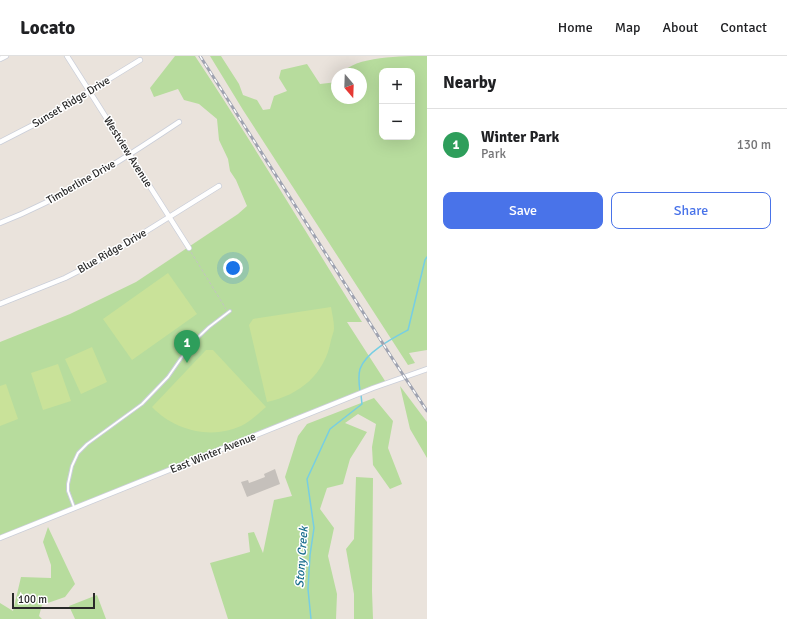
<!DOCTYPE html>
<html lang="en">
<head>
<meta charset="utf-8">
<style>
  :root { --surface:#fff; --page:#f6f6f6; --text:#202124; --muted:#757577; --line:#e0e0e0; --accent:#4973e9 }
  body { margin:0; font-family:Signika,sans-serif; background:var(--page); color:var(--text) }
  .controls { position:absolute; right:12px; top:12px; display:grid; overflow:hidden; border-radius:8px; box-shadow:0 4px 16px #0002 }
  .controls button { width:36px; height:36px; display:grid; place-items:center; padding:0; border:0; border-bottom:1px solid var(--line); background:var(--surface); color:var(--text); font:20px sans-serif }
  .compass { position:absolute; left:331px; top:12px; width:36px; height:36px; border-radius:50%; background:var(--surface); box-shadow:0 4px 16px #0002; rotate:161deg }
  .scale { position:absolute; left:12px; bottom:10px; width:83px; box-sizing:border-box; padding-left:4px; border:2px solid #292929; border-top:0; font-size:11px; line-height:14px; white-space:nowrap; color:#292929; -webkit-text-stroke:3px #fff; paint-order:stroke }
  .you { position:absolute; left:233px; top:212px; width:14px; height:14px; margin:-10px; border:3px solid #fff; border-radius:50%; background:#1a73e8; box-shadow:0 0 0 6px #1a73e833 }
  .badge { display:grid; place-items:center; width:26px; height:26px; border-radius:50%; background:var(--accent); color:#fff; font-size:13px; font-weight:700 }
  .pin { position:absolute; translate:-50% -33px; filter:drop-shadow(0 1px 2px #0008) }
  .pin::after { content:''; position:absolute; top:21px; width:14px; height:12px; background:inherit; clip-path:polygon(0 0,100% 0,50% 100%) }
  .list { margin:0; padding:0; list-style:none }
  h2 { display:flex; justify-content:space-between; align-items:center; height:52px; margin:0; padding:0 16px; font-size:17px }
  h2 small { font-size:13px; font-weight:400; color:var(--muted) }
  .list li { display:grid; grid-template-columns:26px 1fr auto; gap:12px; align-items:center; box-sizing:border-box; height:72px; padding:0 16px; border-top:1px solid var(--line) }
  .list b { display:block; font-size:15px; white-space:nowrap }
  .list p { margin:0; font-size:13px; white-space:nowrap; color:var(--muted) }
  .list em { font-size:13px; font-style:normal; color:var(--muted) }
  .actions { display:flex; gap:8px; padding:12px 16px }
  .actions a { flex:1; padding:9px 0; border:1px solid var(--accent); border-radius:8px; text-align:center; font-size:14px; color:var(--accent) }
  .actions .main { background:var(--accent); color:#fff }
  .map { position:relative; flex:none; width:427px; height:563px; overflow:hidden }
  header { display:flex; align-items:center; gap:24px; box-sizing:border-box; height:56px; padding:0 20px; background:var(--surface); border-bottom:1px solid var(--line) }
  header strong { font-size:19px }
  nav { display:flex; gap:22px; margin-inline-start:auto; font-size:14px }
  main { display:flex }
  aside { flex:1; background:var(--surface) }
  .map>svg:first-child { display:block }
  .green { fill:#b7dc9d; fill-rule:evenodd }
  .pitch { fill:#c9e299 }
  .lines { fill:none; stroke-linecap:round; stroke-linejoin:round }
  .stream { stroke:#77cee3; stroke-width:1.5 }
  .building { fill:#c5c0bb }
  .lane-casing { stroke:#caced9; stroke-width:4 }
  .street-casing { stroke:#caced9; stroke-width:6 }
  .path { stroke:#c3c3c3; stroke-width:1; stroke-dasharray:3 2; stroke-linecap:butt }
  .lane { stroke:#fff; stroke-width:2 }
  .street { stroke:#fff; stroke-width:4.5 }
  .rail-casing { stroke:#9fa3b1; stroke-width:3 }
  .rail { stroke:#fff; stroke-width:1.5; stroke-dasharray:4.5; stroke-linecap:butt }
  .labels { text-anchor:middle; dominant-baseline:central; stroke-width:3; stroke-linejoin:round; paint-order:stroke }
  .street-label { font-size:11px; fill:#292929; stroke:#fff }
  .water-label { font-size:12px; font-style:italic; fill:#196d8d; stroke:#fff }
</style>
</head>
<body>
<header>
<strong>Locato</strong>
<nav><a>Home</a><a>Map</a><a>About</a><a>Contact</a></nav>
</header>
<main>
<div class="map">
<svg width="427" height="563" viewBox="0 0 427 563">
  <rect width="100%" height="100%" fill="#eae3dc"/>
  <path class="green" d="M175,0H195C253,87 306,177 362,266H347L387,328L0,482V286L70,258L136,226L238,158L247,150L236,124L230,115L228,103L219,84L217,63L199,48L184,44L178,33L154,41L150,32Z
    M210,0H221L239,28L243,39L257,44L263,54L270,53L274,40L287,35L279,22L281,14L307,8L320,28L337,26V42H361V18H342C353,0 404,0 427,0V294L409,297L415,307L408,309L243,54ZM382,15H412V81H382Z
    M400,330L427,366V402L410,373Z
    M374,342L393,365L388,392L402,428L390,433L373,409L372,391L376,368L358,358L345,367L367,376L350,403L343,428L327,432L320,453L334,472L328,500L337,538L336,563H228L210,507L250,496L248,477L254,476L263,497L274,444L292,440L285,421L298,380L307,368Z
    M356,421L373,422L372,535L373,563H354V538L346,493L354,483Z
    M48,471L75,528L65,541L42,549L39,560L42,563H0V547L13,555L21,521L51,522V509L43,486Z
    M97,539L106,563H75L69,550Z"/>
  <path class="pitch" d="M168,217L197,258L132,304L103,263Z
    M331,251C332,258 334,265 334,272C334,276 332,280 331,284C325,318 300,339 267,346L249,269L253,263Z
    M92,291L107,326L81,338L65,303Z
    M206,294H213L266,351C258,358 251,365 241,370C211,384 174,374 152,351Z
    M58,308L71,345L43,354L31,317Z
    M6,328L18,363L0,370V330Z"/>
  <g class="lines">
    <path class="stream" d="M360,335C359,328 358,320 360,313C366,296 393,282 408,274L425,204L427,201
      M311,563L308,533L310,499L314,472L307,423L330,373L362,348L361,339"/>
  </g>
  <path class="building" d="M275,413L280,428L247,441L241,426L248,424L249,427L265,421L264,418Z"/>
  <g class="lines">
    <g class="lane-casing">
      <path id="lane" d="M74,451L68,435V428L72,410L78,397L87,388L142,348L168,321L191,288L209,271L230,255"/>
    </g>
    <g class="street-casing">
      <path id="street" d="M67,0L189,192
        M0,3L6,0
        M0,86L39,66L140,4
        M0,167C64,142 122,104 179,66
        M0,248L65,222L100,204L219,130
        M0,482L373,332L427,313"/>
    </g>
    <path class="path" d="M191,196L226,253"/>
    <use href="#lane" class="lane"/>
    <use href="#street" class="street"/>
    <g class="rail-casing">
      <path id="rail" d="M200,0L394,305L427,355"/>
    </g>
    <use href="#rail" class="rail"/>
  </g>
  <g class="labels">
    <g class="street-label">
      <text transform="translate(71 46) rotate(-31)">Sunset Ridge Drive</text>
      <text transform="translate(128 96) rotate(58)">Westview Avenue</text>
      <text transform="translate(81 126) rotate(-30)">Timberline Drive</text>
      <text transform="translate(112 195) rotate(-30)">Blue Ridge Drive</text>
      <text transform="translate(213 397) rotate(-22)">East Winter Avenue</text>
    </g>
    <g class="water-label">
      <text transform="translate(302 501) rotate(-86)">Stony Creek</text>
    </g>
  </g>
</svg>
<div class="controls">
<button>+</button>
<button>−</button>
</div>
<svg class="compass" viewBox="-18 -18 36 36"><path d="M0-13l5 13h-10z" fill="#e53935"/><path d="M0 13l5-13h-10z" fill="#757577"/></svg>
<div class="scale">100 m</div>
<div class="you"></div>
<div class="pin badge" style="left:187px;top:307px;background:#2e9e5b">1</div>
</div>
<aside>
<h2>Nearby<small></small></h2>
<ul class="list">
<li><span class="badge" style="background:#2e9e5b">1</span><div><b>Winter Park</b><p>Park</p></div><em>130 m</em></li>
</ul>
<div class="actions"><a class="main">Save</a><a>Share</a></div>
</aside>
</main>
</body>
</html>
